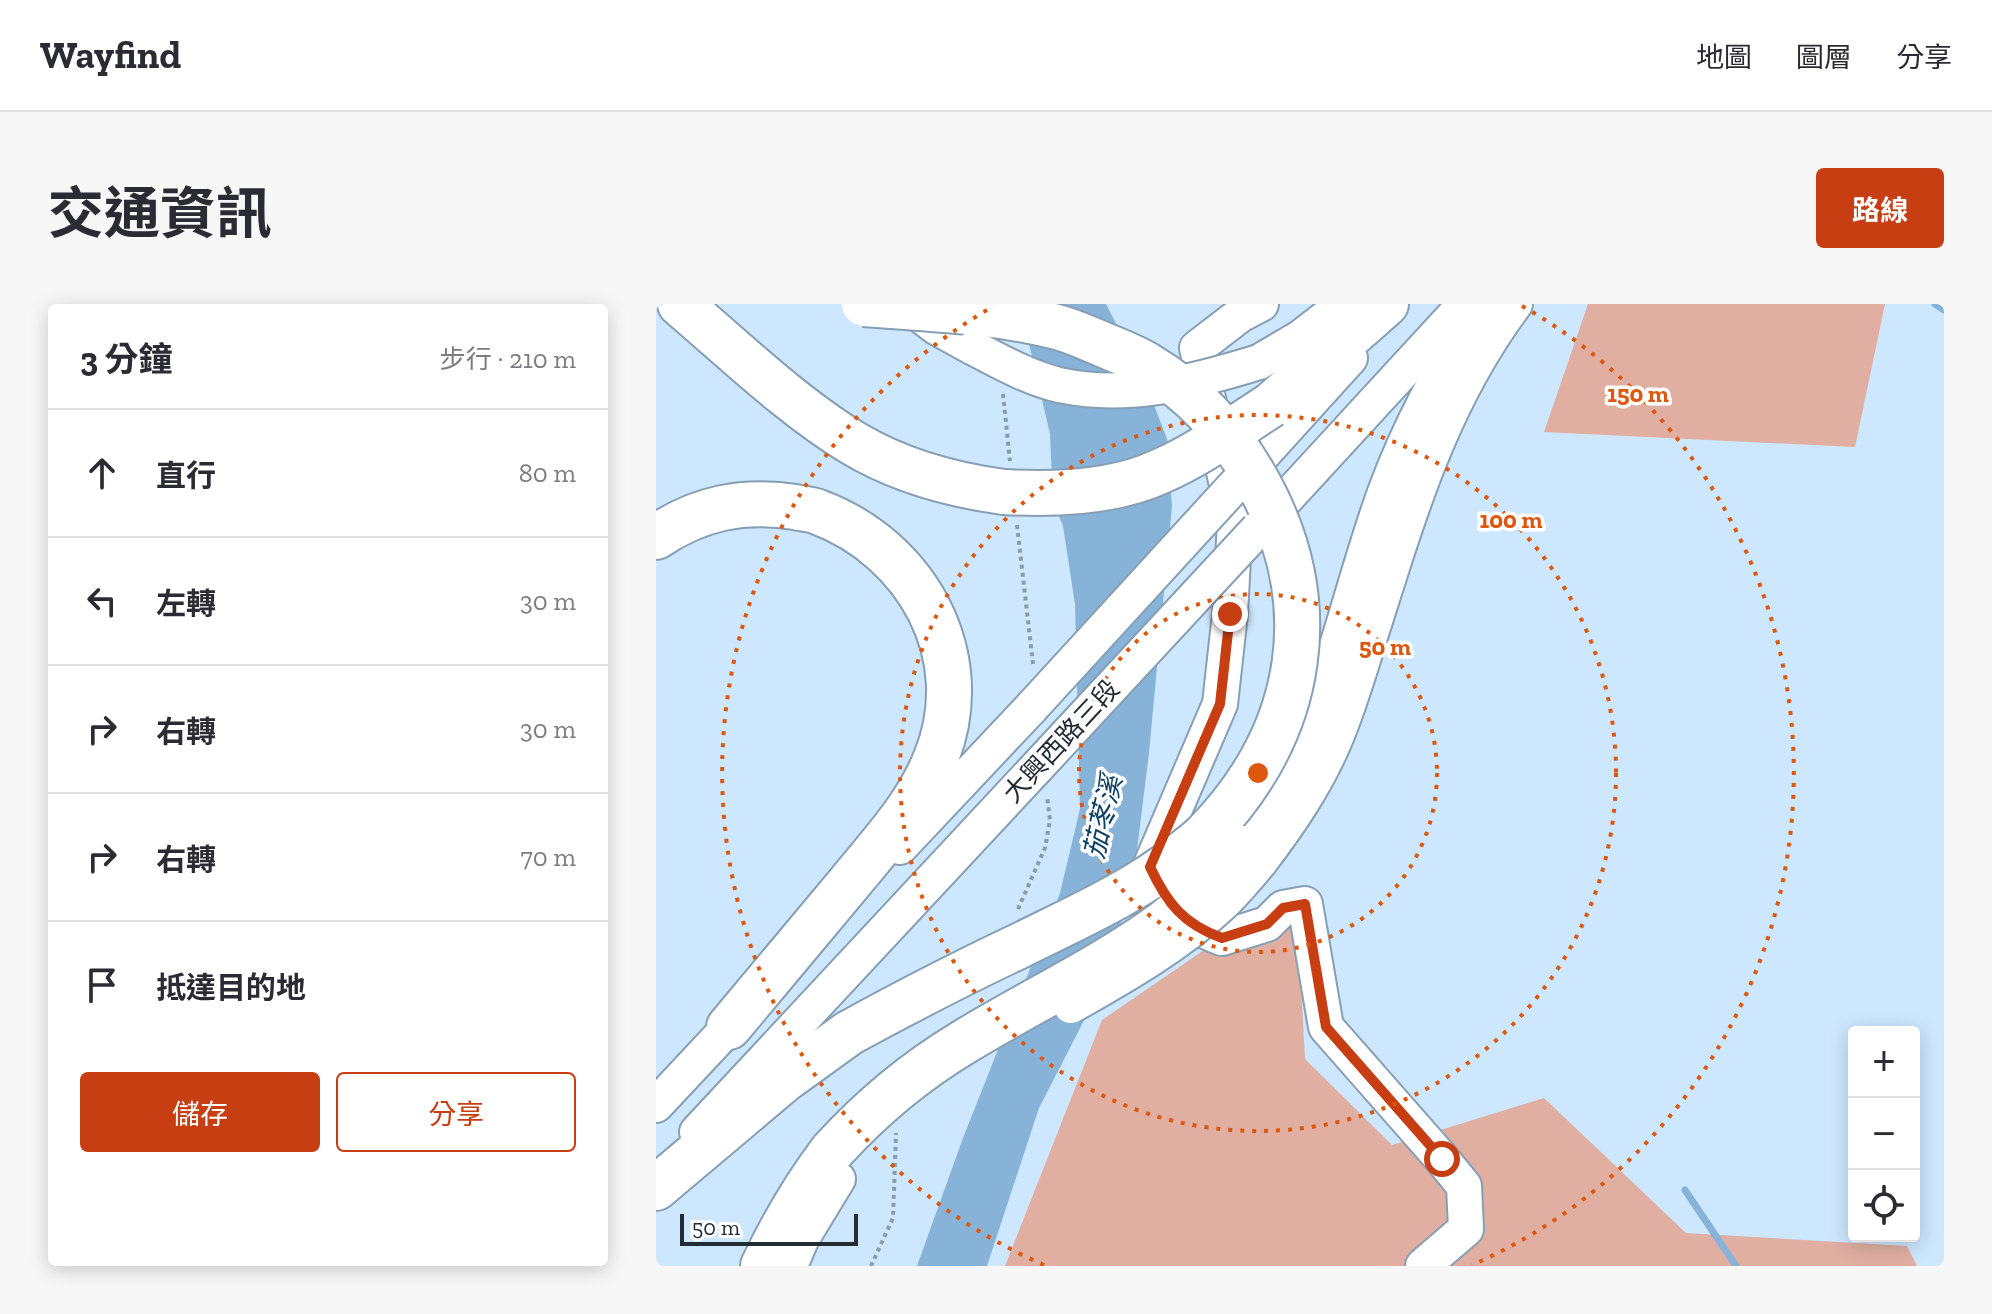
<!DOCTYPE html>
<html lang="zh-TW">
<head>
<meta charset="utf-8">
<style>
  :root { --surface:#fff; --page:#f7f7f7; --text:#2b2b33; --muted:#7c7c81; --line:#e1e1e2; --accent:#c63e12 }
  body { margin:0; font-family:"Zilla Slab","Noto Sans TC",serif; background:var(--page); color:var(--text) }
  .controls { position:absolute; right:24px; bottom:24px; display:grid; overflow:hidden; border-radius:8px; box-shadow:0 4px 20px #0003 }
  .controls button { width:72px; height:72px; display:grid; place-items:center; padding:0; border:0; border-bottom:2px solid var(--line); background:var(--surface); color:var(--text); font:40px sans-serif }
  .scale { position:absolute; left:24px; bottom:20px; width:178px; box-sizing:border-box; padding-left:8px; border:4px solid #222c35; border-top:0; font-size:22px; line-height:28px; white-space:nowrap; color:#222c35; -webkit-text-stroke:6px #fff; paint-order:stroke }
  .stop { position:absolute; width:24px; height:24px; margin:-18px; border:6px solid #c63e12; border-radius:50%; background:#fff }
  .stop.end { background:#c63e12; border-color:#fff; box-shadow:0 2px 8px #0008 }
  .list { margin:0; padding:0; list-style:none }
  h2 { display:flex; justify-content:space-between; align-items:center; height:104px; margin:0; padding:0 32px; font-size:34px }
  h2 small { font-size:26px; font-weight:400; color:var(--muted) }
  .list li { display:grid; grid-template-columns:52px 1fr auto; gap:24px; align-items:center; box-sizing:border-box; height:128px; padding:0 32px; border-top:2px solid var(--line) }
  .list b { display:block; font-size:30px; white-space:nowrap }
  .list em { font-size:26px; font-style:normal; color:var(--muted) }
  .actions { display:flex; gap:16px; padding:24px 32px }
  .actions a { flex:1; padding:18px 0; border:2px solid var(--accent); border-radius:8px; text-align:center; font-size:28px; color:var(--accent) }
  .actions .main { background:var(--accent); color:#fff }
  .icon { flex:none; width:44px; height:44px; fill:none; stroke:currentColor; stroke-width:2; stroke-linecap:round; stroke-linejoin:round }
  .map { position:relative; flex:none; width:1288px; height:962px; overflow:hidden; border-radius:8px }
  header { display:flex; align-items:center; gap:48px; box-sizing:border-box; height:112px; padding:0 40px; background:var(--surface); border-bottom:2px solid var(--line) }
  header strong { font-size:38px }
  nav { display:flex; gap:44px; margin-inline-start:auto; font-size:28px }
  .intro { display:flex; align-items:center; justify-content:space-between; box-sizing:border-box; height:192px; padding:0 48px }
  h1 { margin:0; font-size:56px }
  .button { padding:20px 36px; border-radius:8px; background:var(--accent); color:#fff; font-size:28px; font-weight:700 }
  main { display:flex; gap:48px; padding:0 48px }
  aside { flex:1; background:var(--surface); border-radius:8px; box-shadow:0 4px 20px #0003 }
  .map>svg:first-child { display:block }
  .green { fill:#e0afa2 }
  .water { fill:#88b3d9 }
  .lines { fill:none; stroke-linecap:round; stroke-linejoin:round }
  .stream { stroke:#88b3d9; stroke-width:7 }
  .minor-casing { stroke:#869fb5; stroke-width:38 }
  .highway-casing { stroke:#869fb5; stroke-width:48 }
  .path { stroke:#889cad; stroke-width:4; stroke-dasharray:4 4; stroke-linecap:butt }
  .minor { stroke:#fff; stroke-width:34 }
  .highway { stroke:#fff; stroke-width:44 }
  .minor-bridge-casing { stroke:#869fb5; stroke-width:38; stroke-linecap:butt }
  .highway-bridge-casing { stroke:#869fb5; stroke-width:48; stroke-linecap:butt }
  .minor-bridge { stroke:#fff; stroke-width:34 }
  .highway-bridge { stroke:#fff; stroke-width:44 }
  .route { stroke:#c63e12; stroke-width:10 }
  .ring { fill:none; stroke:#de570e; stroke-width:4; stroke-dasharray:4 8 }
  .labels { text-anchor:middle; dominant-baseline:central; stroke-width:7; stroke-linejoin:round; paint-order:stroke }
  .street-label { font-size:26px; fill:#222c35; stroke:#fff }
  .water-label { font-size:28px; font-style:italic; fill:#0d4165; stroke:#fff }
  .centre { fill:#de570e; stroke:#fff; stroke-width:4 }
  .ring-label { font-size:24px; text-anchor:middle; font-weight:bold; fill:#de570e; stroke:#fff; stroke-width:7; stroke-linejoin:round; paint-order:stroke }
</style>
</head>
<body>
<header>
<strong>Wayfind</strong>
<nav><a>地圖</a><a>圖層</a><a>分享</a></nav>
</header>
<div class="intro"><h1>交通資訊</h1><a class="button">路線</a></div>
<main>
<aside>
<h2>3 分鐘<small>步行 · 210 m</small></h2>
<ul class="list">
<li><svg class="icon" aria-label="ahead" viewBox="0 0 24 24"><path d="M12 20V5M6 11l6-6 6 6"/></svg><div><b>直行</b></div><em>80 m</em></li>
<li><svg class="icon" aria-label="left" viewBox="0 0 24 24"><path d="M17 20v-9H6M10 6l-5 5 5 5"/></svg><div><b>左轉</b></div><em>30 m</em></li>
<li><svg class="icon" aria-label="right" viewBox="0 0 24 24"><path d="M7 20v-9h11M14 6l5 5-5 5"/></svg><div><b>右轉</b></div><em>30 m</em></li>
<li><svg class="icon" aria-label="right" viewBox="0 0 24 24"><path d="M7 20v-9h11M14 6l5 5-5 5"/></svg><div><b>右轉</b></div><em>70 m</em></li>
<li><svg class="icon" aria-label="arrive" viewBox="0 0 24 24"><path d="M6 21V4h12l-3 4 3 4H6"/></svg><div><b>抵達目的地</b></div></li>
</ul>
<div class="actions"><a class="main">儲存</a><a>分享</a></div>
</aside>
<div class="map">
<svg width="1288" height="962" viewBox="0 0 1288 962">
  <rect width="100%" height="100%" fill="#cce7fe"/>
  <path class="green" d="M932,0H1229L1199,143L888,128Z
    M642,622L649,755L736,841L888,794L1030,929L1251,942L1261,962H349L446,716L548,646Z"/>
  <path class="water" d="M360,0H450L489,77L511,135L516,202L493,449L480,554L460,641L437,699L383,804L331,962H261L307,834L404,589L424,505L419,300L407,222L397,198L394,130L371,31Z"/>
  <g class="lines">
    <path class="stream" d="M1279,0L1288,6
      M1029,886L1080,962"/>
    <g class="minor-casing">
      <path id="minor" d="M605,0L584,11L541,44L579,218L574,310L564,400L494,563C511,598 527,621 566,634L611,620L627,604L649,600L670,723L786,855L808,882L810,925L767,962
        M251,1L280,23L318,44
        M603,58L644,34L688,0
        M581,179L694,54
        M602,225L809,0
        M244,543L375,404
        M604,558C633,520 659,482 678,438C694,401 705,361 717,323C754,207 785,99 859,0
        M0,801L89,706
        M41,828L383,461
        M134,962L145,936L182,875"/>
    </g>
    <g class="highway-casing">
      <path id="highway" d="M24,0C78,46 136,102 197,139C242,166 296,181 348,188
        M615,101L730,0
        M0,233C43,204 87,195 139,203C146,205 155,205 162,208C261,245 321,352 280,454C261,503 223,542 190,583C151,630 112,676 73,723
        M588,544C615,508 639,470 656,429C687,352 705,270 733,192C758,124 793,58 836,0
        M0,884L128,776L193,729
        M107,962C127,920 148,884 176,847"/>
    </g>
    <path class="path" d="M347,90L354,157
      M361,221L377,360
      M362,605L389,544L394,516L391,492
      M215,962L237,914L240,829"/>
    <use href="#minor" class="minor"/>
    <use href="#highway" class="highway"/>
    <g class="minor-bridge-casing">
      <path id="minor-bridge" d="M318,44C345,58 373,74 403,81C472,96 538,78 603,58
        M375,404L581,179
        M383,461L602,225
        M415,702C468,672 521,642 566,600C580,587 592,572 604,558"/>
    </g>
    <g class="highway-bridge-casing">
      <path id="highway-bridge" d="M348,188C399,191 458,189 505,167C544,150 579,124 615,101
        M193,729C248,699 304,670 361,643C417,615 475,590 525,551C533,544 542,538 549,531C650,427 671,296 597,170C571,125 538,89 493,62C480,54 463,47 448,41C433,35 417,27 401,23C338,7 272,5 208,0
        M176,847C215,804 258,768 308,738C370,700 438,668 498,626C532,603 560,573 588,544"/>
    </g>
    <use href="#minor-bridge" class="minor-bridge"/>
    <use href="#highway-bridge" class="highway-bridge"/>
  </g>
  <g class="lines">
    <path class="route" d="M574,310L564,400L494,563C511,599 527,620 566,634L611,620L627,604L649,600L670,723L786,855"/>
  </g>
  <g class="ring">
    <circle cx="602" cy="469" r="179"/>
    <circle cx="602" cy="469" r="358"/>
    <path d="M388 961A537 537 0 0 1 338 2M866 2A537 537 0 0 1 816 961"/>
  </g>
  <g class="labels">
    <g class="street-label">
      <text transform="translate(405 437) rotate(-47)">大興西路三段</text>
    </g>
    <g class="water-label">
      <text transform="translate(447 513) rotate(-77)">茄苳溪</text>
    </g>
  </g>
  <circle cx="602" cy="469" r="12" class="centre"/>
  <g class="ring-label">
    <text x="982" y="98">150 m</text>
    <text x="855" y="224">100 m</text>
    <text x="729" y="351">50 m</text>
  </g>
</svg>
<div class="controls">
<button>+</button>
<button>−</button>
<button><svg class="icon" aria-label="locate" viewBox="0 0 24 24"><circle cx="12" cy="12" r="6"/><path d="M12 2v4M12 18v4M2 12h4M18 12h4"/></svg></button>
</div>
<div class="scale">50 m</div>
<div class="stop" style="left:786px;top:855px"></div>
<div class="stop end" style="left:574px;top:310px"></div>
</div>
</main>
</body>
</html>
